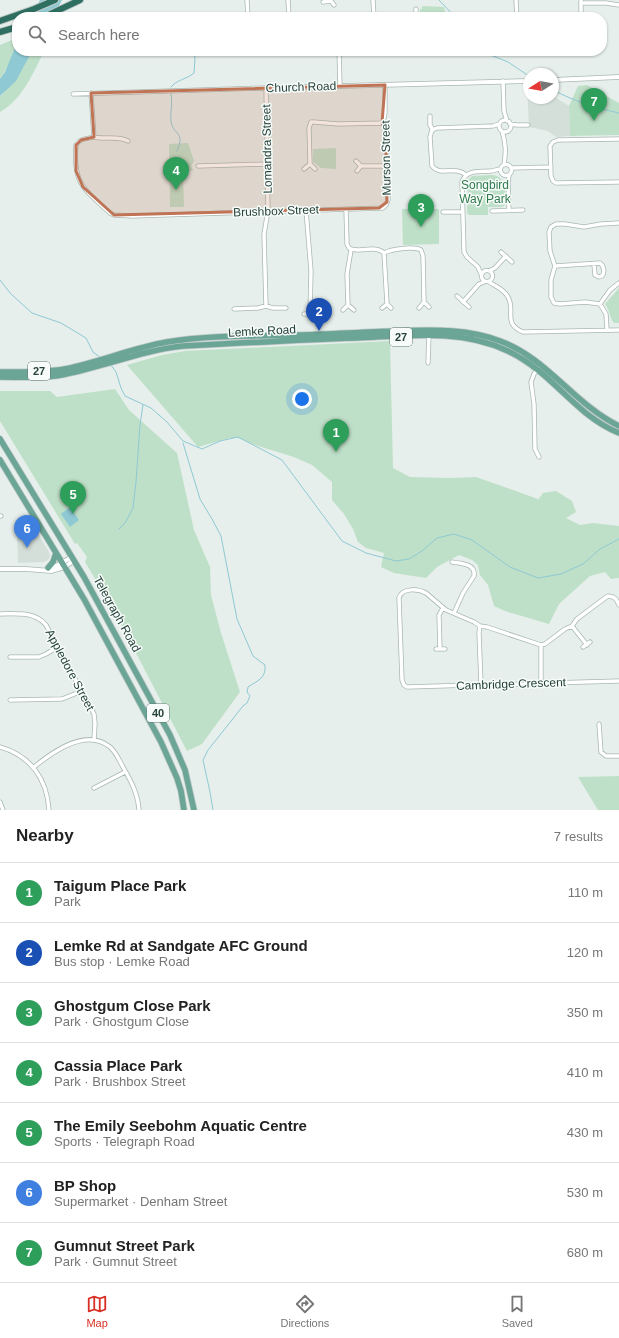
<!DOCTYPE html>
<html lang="en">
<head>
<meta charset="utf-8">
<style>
  :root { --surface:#fff; --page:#f6f6f6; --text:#222; --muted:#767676; --line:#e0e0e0; --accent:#d93025 }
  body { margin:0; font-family:Helvetica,sans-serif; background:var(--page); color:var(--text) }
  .compass { position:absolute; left:523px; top:68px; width:36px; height:36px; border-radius:50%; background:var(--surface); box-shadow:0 1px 3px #0004; rotate:259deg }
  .you { position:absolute; left:302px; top:399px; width:14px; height:14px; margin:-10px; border:3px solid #fff; border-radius:50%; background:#1a73e8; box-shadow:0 0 0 6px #1a73e833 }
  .badge { display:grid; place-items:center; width:26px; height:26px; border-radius:50%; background:var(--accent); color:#fff; font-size:13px; font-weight:700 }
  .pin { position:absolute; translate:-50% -33px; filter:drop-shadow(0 1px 2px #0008) }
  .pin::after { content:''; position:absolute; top:21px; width:14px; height:12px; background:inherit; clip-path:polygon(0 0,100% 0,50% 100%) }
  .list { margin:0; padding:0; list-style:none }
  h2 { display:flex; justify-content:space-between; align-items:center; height:52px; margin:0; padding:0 16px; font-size:17px }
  h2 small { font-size:13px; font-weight:400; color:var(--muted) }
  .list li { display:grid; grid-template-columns:26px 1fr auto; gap:12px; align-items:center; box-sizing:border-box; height:60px; padding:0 16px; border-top:1px solid var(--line) }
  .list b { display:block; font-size:15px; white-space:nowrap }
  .list p { margin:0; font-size:13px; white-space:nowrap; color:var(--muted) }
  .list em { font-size:13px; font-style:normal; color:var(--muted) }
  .icon { flex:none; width:22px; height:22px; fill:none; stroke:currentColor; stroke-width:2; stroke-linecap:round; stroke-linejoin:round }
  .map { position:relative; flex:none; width:619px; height:810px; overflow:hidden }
  .search { position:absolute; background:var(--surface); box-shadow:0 1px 3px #0004; left:12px; right:12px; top:12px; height:44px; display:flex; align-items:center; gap:10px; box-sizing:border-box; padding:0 14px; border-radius:16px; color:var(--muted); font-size:15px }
  .sheet { height:472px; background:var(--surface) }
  nav { display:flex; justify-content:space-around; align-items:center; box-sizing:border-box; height:56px; border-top:1px solid var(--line); background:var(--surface); font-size:11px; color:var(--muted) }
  nav a { display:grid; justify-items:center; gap:2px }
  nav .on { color:var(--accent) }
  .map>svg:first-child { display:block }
  .built { fill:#d4dfda }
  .green { fill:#bfe0c8 }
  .water { fill:#8ec9d4 }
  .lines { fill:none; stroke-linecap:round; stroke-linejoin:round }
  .stream { stroke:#8ec9d4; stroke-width:1 }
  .minor-casing { stroke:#a8b8b2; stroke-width:5 }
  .tertiary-casing { stroke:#a8b8b2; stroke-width:5.5 }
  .primary-casing { stroke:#c2cac8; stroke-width:7 }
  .motorway-casing { stroke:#c2cac8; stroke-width:8 }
  .minor { stroke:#fff; stroke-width:3.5 }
  .tertiary { stroke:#fff; stroke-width:4 }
  .primary { stroke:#6aa596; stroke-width:5.5 }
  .motorway { stroke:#2f6f62; stroke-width:6 }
  .marked { fill:#c07456; fill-opacity:0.2; stroke:#c07456; stroke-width:3; stroke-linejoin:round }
  .labels { text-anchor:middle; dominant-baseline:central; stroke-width:3; stroke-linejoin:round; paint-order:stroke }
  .shield { fill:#f7fbf9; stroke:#637a73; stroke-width:1 }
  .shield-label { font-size:11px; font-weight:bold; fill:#24423a }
  .street-label { font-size:12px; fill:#24423a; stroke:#f7fbf9 }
  .park-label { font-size:12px; fill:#2d7a4b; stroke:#f7fbf9 }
</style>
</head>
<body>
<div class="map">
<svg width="619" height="810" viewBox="0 0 619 810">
  <rect width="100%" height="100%" fill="#e6efeb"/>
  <path class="built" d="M527,86H529V98H553V96L569,106L570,136L556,137L548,131L529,127Z
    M17,532H37L49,552L50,556L48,560L43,562L18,563Z"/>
  <path class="green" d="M422,6L444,7L446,17H420V9H422Z
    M17,38C17,50 7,69 0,79V45Z
    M32,51H44C34,72 22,100 0,112V96L2,95Z
    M587,85L619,103V135L570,136L569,106L578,86Z
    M188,143L194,161L191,166L193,170L183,173L184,207H170L169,144Z
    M336,148V169L321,168L313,162V149Z
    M492,175C507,176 506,194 505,205L502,207H488V215H469L467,213L468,180L472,176Z
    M402,209H439V244L403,245Z
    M619,288V323H614C609,317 610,310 605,304Z
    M390,341L393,468L410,477L450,478L476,477L538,499L537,501L543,493L556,491L572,501L576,512L566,518L580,525L593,523L619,526V578L611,579L605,572L590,576L559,604L549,624L505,611L494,606L488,585L480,575L478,565L472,560L459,555L437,567L426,578L394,573L381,567L384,553L366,548L358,542L353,529L344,514L332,500V482L312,465L294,457L258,446L238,438H230L198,447L127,365L162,355L185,351Z
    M115,389L129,410L177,453L194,530L210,567L211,595L221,633L240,692L202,744L187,751L112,607L85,562L87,557L77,543L75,544L0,421V391H50L57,397Z
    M619,776V810H598L578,777Z"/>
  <path class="water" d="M40,0H62L53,17H30Z
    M17,43V51H32L16,81L0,96V79L5,72Z
    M70,507L79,520L70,527L61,514Z"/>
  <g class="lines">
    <path class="stream" d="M439,0L455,17
      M487,51L488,54L508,62L529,76
      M171,87C176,80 187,79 194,73L195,58L193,51
      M553,90C574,101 596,108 619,113
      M171,94C173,103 170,112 171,121C173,136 186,131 177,151
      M0,280L11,294L32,313L61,323L86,338L93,352L101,358
      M110,364L116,372L121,388L125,396L151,408L167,422L183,441L202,449L220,441L238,437L282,460L342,541L366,553L396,561L409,559L422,551L437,538L454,534L472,540L510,567L538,578L561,574L583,564L600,549L619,539
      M183,443L200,499L212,519L221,536L237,619L253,656L265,665C266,679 258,680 248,687L247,692L250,696L247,703L243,706L208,750L203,760L210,792L213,810
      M119,529L125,523L133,508L136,482L140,425L143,405"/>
    <g class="minor-casing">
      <path id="minor" d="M247,0L248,17
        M288,0L289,17
        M373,0L374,17
        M516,0L517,17
        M323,2L331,1L334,5
        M581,3H606L619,5
        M416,9V17
        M581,17V0
        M339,51L340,86
        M503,81L504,111L507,121
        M91,93L94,137C87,139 80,138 76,145C73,184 83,188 110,213L114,215L132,216L383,208L386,205L388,200L386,132L383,123L385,113V85
        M73,94L266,88L268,211L264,234L266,306L273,308H286
        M430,116V125L433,130
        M499 126a6 6 0 1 1 12 0a6 6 0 1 1-12 0Z
        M510,124L517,125H528
        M502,131C506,144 506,152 504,165
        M94,137C105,140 118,135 128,141
        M619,139L558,140L553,142L550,146L551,176L553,181L556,183L619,182
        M356,161L361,166L357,171
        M310,164L309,128L311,122H314L338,124L383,123
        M500.5 170a5.5 5.5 0 1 1 11 0a5.5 5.5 0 1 1-11 0Z
        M198,166L267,164
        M361,166H387
        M511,168L551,167
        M304,169L310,164L315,169
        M466,175C455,165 441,177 432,166L430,137L432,130L437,128L493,126L499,124
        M509,176L508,182L509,210
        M346,209L347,244L349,248C359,254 375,244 384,253L387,304
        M306,210L311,271L310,314
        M492,211L523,210
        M443,212H463
        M501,252L512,262
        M384,253C392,249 414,246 421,250L423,256L424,302
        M555,266L600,263C604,266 605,273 602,276L599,277L595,275L594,264
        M481.5 276a5.5 5.5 0 1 1 11 0a5.5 5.5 0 1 1-11 0Z
        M489,271L495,268L506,256
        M481,274L478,267L467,257L464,252L462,182C466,169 480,172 491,171C494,171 497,169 500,169
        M489,282C495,286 504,289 508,297C516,311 502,323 523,332L619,330
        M457,296L469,307
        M463,302L479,284L484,282
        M600,304L610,290L619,283
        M348,305L347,274L351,250
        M382,308L387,304L391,308
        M419,308L424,302L429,307
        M234,309L258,308L266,306
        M343,310L348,305L354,310
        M304,314H319
        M607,330L606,314L600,304L585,302L560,304L554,303L551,297V280L555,266L550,251L549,232L551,227L556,224H565L584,227L601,224L619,223
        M428,363L429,334
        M539,457L535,449L534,404L531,382L534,374L541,364
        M0,516H1
        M452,562C461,563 476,564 474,576L463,593L454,613
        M619,605L616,599L613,597L608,596L605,598L577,619L572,626L565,629L545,644L541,645L487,627L480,626L474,622L446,610L426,593C419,589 402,587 399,598L402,680L404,685L407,687L472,685L481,684L488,685L533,684L541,682L550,683L619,681
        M0,614C16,614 34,611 46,625L94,714L95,724L94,740
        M480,626L479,633L481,684
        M572,626L587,645
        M541,645V682
        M583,647L590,642
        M436,649H445
        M440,649L439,615L443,608
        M10,657H39L46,654L58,647
        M10,700L62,699L82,691
        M599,724L601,752L606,756H619
        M0,747C31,756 47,779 49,810
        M33,768C52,752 86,727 110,747C116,752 119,760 123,767C131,781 138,794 139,810
        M94,788L125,772
        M0,802L3,810"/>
    </g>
    <g class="tertiary-casing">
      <path id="tertiary" d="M553,80L619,77
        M266,88L529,81
        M48,568L56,566L72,557
        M0,569H26L51,571L65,567L74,560"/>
    </g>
    <g class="primary-casing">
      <path id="primary" d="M0,372C21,372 44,373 65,369C100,362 132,348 167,342C210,335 257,336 301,335C333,334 364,332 396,331C431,330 466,328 500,341C547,358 574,404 619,426
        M0,377C23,377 48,379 70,373C108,365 144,350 183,346C240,343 298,340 355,338C405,336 461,328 508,351C541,367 558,390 586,413C596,421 607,428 619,433
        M0,439L84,577L170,735L185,770L194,810
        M0,460L84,599L161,742L177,778L181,791L184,810
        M48,568L53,562L56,553"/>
    </g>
    <g class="motorway-casing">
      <path id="motorway" d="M44,17L80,0
        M0,21L34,9L55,0
        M0,32L17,27"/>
    </g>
    <use href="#minor" class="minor"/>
    <use href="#tertiary" class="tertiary"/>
    <use href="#primary" class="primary"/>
    <use href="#motorway" class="motorway"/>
  </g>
  <path class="marked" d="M385,85L382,123L386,132L387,202L379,208L114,215L83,187L76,171V145L81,140L94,137L91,93Z"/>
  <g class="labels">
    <g class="shield">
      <rect x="390" y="328" width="22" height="18" rx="3"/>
      <rect x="28" y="362" width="22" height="18" rx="3"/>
      <rect x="147" y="704" width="22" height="18" rx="3"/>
    </g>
    <g class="shield-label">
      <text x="401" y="337">27</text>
      <text x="39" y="371">27</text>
      <text x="158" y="713">40</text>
    </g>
    <g class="street-label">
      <text transform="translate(301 87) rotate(-2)">Church Road</text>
      <text transform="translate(267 149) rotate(-91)">Lomandra Street</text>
      <text transform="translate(386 158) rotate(-91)">Murson Street</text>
      <text transform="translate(276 211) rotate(-2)">Brushbox Street</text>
      <text transform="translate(262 331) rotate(-3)">Lemke Road</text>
      <text transform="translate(117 614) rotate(61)">Telegraph Road</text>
      <text transform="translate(70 670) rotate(62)">Appledore Street</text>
      <text transform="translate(511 684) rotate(-2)">Cambridge Crescent</text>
    </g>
    <g class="park-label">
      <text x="485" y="185">Songbird<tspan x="485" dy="14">Way Park</tspan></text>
    </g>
  </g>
</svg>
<svg class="compass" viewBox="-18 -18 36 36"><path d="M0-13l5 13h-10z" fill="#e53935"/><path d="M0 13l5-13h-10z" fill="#767676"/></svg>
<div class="you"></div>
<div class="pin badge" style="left:336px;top:452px;background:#2e9e5b">1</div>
<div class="pin badge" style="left:319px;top:331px;background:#1a4fb4">2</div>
<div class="pin badge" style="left:421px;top:227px;background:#2e9e5b">3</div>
<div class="pin badge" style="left:176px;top:190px;background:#2e9e5b">4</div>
<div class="pin badge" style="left:73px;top:514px;background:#2e9e5b">5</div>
<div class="pin badge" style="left:27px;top:548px;background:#3f7fe0">6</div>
<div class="pin badge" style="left:594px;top:121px;background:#2e9e5b">7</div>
<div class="search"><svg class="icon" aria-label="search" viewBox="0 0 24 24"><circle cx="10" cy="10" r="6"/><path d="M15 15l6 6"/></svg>Search here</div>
</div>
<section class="sheet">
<h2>Nearby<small>7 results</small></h2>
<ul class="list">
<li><span class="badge" style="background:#2e9e5b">1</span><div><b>Taigum Place Park</b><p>Park</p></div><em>110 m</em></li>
<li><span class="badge" style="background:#1a4fb4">2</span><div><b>Lemke Rd at Sandgate AFC Ground</b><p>Bus stop · Lemke Road</p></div><em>120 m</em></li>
<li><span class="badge" style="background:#2e9e5b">3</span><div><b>Ghostgum Close Park</b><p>Park · Ghostgum Close</p></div><em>350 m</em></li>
<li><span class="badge" style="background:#2e9e5b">4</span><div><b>Cassia Place Park</b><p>Park · Brushbox Street</p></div><em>410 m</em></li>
<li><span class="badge" style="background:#2e9e5b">5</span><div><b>The Emily Seebohm Aquatic Centre</b><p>Sports · Telegraph Road</p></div><em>430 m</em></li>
<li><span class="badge" style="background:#3f7fe0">6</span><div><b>BP Shop</b><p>Supermarket · Denham Street</p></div><em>530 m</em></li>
<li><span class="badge" style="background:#2e9e5b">7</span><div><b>Gumnut Street Park</b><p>Park · Gumnut Street</p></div><em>680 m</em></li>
</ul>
</section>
<nav>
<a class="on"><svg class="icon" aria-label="map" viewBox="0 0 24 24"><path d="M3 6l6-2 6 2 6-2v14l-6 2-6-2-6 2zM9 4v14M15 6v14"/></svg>Map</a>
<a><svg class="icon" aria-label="directions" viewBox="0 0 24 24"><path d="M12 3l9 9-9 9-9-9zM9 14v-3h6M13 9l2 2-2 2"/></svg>Directions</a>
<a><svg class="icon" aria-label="saved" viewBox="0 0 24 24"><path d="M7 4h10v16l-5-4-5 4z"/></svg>Saved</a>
</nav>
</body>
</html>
